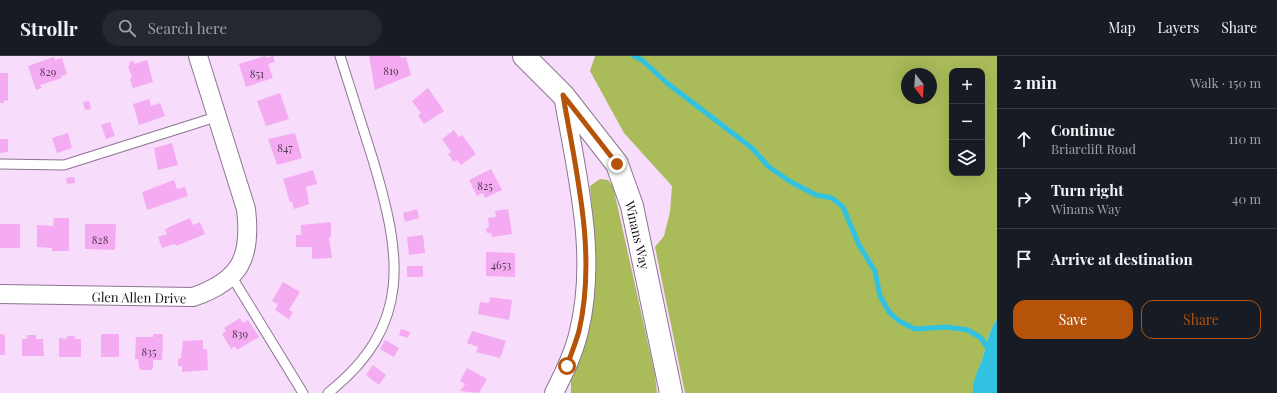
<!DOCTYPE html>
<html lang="en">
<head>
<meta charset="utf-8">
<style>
  :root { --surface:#171b24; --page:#242831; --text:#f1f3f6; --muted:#9ea1a6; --line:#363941; --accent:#b45309 }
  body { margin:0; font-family:"Playfair Display",serif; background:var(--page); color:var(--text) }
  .controls { position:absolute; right:12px; top:12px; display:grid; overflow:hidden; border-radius:8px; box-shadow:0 4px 16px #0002 }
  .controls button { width:36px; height:36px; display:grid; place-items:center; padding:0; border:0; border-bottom:1px solid var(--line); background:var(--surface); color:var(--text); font:20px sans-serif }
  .compass { position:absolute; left:901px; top:12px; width:36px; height:36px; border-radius:50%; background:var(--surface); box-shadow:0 4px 16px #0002; rotate:163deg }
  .stop { position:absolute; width:12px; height:12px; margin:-9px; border:3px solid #b45309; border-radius:50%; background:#fff }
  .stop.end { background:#b45309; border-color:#fff; box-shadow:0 1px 4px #0008 }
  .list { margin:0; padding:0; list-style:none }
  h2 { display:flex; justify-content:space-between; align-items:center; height:52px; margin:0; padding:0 16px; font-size:17px }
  h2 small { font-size:13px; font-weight:400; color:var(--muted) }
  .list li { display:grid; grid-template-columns:26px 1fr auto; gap:12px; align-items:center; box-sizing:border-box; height:60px; padding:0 16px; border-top:1px solid var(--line) }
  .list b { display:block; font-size:15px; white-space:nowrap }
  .list p { margin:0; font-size:13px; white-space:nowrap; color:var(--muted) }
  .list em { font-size:13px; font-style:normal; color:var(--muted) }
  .actions { display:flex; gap:8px; padding:12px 16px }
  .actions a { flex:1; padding:9px 0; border:1px solid var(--accent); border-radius:12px; text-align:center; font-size:14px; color:var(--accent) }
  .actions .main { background:var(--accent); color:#fff }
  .icon { flex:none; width:22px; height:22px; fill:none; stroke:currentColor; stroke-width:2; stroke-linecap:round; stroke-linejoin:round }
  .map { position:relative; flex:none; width:997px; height:337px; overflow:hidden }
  header { display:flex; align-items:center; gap:24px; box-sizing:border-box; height:56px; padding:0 20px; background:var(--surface); border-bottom:1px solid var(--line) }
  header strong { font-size:19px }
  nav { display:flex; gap:22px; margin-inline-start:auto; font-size:14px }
  .search { width:280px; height:36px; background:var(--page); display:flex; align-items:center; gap:10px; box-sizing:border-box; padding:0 14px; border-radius:22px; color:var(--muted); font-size:15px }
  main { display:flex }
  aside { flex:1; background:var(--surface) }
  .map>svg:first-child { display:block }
  .forest { fill:#aabb5a; fill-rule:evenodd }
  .water { fill:#31c2e1 }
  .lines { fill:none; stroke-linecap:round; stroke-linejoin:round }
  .stream { stroke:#31c2e1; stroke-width:5 }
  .building { fill:#f4abf2 }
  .service-casing { stroke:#8d7591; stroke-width:11 }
  .minor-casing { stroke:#8d7591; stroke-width:20 }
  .tertiary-casing { stroke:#8d7591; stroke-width:24 }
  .service { stroke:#fff; stroke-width:9 }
  .minor { stroke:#fff; stroke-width:18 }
  .tertiary { stroke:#fff; stroke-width:22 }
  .route { stroke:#b45309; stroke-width:5 }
  .labels { text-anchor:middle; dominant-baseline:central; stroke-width:3; stroke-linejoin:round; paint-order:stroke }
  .number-label { font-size:11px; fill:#523952 }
  .street-label { font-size:13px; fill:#1c131d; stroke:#fff }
</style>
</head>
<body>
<header>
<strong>Strollr</strong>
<div class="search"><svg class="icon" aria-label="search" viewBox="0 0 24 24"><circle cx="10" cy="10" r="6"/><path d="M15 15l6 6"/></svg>Search here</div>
<nav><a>Map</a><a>Layers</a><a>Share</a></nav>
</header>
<main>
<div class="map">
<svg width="997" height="337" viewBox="0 0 997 337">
  <rect width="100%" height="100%" fill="#f7dcfb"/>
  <path class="forest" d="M595,0H997V263C988,276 987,289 982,304C978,315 973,325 973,337H685L655,191L664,180L670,156L672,130L624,77L590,15ZM952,15H982V117H952ZM907,18H931V42H907Z
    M600,123L608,124L613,130L655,319L657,337H571V324L589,274L596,196L590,130Z"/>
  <path class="water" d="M997,263V337H973C972,325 978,315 982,304C987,289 988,276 997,263Z"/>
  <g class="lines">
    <path class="stream" d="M634,0L642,4L667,27L752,92L769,111L791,126L816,139L832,142L843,151L859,189L875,215L880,240L889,256L899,265L915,273L947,271L968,274L981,282L989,294"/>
  </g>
  <path class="building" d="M265,0L266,2L273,0L275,6L268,8L273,22L246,31L239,8Z
    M369,0H400L401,2L406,1L411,19L375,34Z
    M54,1L55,4L62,2L67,18L61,20L62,22L40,29L42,32L36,34L28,10Z
    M147,4L153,26L133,32L130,23L132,22L128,10L130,9L129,6L133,5L134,8Z
    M0,17H8V45L4,44V47H0Z
    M428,32L444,55L424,68L418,60L421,57L412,45Z
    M280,37L289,63L266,70L257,45Z
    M149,43L151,50L160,47L165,60L139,69L133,48Z
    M89,45L91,53L85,54L83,46Z
    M110,66L115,80L106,83L101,69Z
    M454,74L459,81L462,79L476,98L461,109L457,104L454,106L448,98L451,96L442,83Z
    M68,77L72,92L57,97L52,82Z
    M295,77L302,102L277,109L268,83Z
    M0,83H8V96L0,97Z
    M172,87L178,109L158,114L154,92Z
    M491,113L502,134L485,142L483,137L477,140L469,124Z
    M313,114L317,128L306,131L309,148L294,153L292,146H290L283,123Z
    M74,121L75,127L67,128L66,122Z
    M174,124L177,133L185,131L188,140L147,154L142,136Z
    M417,153L419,162L405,166L403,157Z
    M508,153L512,178L492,181L491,177H487L486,172H489L488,162L496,161L495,155Z
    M54,162H69V195H52V192L37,191V169L53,170Z
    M190,162L193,169L200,166L205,178L176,190L175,188L162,192L158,181L167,178L165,174L169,171Z
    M331,166V181H329L332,202L312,203V191H296V179H301V169Z
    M0,168H20V192H0Z
    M85,168H116L115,194L85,193Z
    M423,179L425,197L409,199L407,181Z
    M486,196L515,197V221L486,220Z
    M407,210H423V221H407Z
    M283,226L300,236L289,254L293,256L289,263L275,254L278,248L272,245Z
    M490,241L512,244L509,264L478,258L480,246L489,247Z
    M240,262L243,267L248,264L259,281L237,294L235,290L231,293L222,278L226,275L224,272Z
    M401,273L410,276L408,282L399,279Z
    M472,275L506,285L500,302L476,296L478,291L467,287Z
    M0,278L5,279V299H0Z
    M101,278H119V301H101Z
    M153,278H163L162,304H153V312L151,314H141L139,312L138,303H135L136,281H153Z
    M27,279H36V283H43L44,300H22V283H27Z
    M67,280H75V283H81V301H59V282L67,283Z
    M203,284V293H207L208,314L182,316V310H178V303L181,302L183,285Z
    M385,284L399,292L394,301L380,293Z
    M373,309L386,319L379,329L366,319Z
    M467,312L487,323L479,337L460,335L465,328L460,325Z"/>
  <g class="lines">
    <g class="service-casing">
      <path id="service" d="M0,108L64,109L216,61
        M232,221L303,337
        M328,337C414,269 401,198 373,104C362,70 351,35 340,0"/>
    </g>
    <g class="minor-casing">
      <path id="minor" d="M0,238L193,241C240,225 252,202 246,153L198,0
        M554,337C564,317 574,297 579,275C598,197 576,116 563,39"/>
    </g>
    <g class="tertiary-casing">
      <path id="tertiary" d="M524,0L563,39L617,108L632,150L671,337"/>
    </g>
    <use href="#service" class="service"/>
    <use href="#minor" class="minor"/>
    <use href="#tertiary" class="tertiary"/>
  </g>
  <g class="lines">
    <path class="route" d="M567,310C571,298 576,286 579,275C597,197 576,116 563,39L617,108"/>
  </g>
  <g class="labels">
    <g class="number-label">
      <text x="391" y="14">819</text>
      <text x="48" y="15">829</text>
      <text x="257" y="17">851</text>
      <text x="285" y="91">847</text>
      <text x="485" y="129">825</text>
      <text x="100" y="183">828</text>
      <text x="501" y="208">4653</text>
      <text x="240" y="277">839</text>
      <text x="149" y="295">835</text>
    </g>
    <g class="street-label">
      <text transform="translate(638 179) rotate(77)">Winans Way</text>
      <text transform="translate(139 241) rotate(1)">Glen Allen Drive</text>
    </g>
  </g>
</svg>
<div class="controls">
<button>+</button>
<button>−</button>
<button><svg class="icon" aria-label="layers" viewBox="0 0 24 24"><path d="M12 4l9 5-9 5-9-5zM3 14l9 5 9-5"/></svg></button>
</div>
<svg class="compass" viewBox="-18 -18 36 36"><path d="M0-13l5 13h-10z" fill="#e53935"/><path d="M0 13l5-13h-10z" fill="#9ea1a6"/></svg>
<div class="stop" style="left:567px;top:310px"></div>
<div class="stop end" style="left:617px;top:108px"></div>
</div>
<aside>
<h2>2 min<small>Walk · 150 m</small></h2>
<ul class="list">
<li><svg class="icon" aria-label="ahead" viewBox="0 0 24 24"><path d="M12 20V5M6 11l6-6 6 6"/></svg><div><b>Continue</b><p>Briarclift Road</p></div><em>110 m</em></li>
<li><svg class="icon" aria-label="right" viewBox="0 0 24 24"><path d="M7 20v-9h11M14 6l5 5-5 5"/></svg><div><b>Turn right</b><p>Winans Way</p></div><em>40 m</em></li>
<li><svg class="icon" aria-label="arrive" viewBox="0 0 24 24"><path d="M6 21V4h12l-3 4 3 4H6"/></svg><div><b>Arrive at destination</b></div></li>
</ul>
<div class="actions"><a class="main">Save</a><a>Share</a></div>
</aside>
</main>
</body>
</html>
